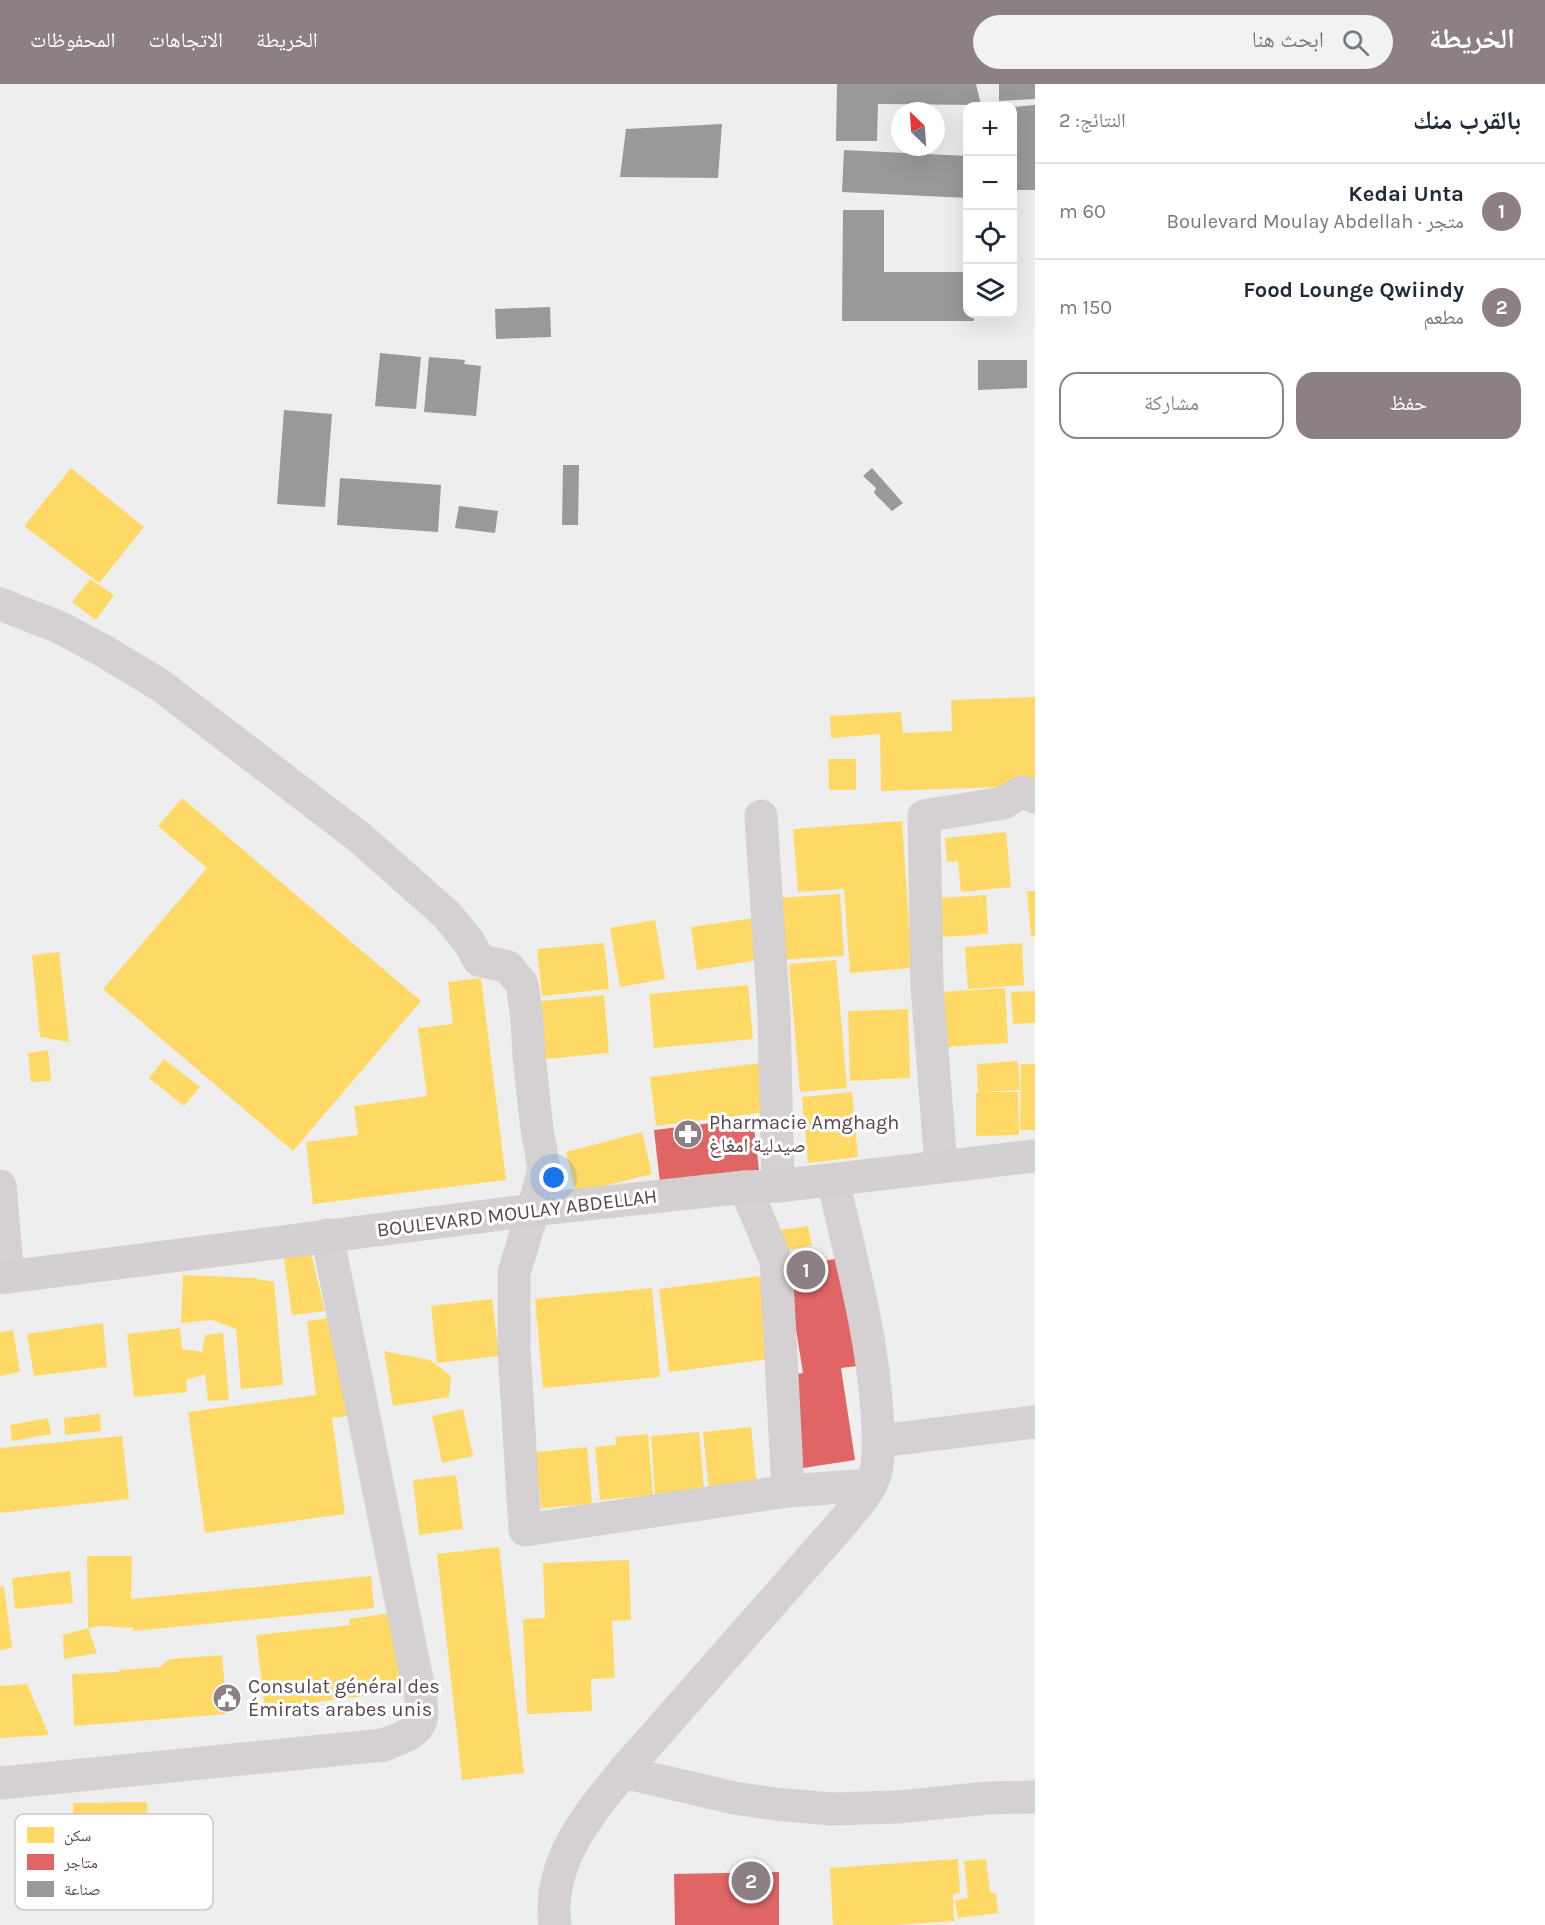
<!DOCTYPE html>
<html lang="ar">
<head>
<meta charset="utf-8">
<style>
  :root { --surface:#fff; --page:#f2f2f3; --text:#1f2937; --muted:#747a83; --line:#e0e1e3; --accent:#8d8084 }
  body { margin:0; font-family:Karla,"Noto Naskh Arabic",sans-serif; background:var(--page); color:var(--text); direction:rtl }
  .controls { position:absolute; right:18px; top:18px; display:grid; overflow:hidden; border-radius:12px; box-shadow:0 6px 24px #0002 }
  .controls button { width:54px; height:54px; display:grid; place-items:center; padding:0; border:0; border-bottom:2px solid var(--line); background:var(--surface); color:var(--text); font:30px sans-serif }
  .compass { position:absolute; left:891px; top:18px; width:54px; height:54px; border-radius:50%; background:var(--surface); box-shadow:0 6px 24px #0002; rotate:335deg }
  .you { position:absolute; left:554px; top:1094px; width:21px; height:21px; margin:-15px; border:4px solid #fff; border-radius:50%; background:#1a73e8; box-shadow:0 0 0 9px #1a73e833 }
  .badge { display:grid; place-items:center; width:39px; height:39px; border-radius:50%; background:var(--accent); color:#fff; font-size:20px; font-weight:700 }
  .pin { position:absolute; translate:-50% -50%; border:3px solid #fff; box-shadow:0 2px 6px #0006 }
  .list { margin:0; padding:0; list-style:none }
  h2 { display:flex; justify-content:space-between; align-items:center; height:78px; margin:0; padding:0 24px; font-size:26px }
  h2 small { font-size:20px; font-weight:400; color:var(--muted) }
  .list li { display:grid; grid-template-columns:39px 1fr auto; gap:18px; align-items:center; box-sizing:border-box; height:96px; padding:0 24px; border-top:2px solid var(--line) }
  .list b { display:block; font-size:22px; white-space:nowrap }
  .list p { margin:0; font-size:20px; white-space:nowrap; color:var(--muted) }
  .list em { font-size:20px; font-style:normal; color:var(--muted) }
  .actions { display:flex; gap:12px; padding:18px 24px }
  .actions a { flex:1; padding:14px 0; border:2px solid var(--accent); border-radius:18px; text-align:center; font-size:21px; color:var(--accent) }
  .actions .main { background:var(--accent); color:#fff }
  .icon { flex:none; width:33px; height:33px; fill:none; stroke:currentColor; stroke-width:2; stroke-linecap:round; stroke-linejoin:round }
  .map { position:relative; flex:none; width:1035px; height:1841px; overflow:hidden; direction:ltr }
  header { display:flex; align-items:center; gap:36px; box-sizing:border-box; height:84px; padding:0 30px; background:var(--accent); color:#fff }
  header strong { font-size:28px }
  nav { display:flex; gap:33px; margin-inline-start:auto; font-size:21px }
  .search { width:420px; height:54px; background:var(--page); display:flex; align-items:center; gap:15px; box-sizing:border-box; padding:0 21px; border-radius:33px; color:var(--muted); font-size:22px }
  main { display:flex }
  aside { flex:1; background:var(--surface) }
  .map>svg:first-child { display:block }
  .homes { fill:#ffd966 }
  .shops { fill:#e06666 }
  .industry { fill:#999 }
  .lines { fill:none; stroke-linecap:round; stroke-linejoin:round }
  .minor { stroke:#d5d0d2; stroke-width:33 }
  .secondary { stroke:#d4cfd0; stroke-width:33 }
  .labels { text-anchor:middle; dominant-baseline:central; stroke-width:6; stroke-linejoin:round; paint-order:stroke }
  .poi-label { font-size:20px; fill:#59454b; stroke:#fff; text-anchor:start }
  .street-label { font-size:20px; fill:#59454b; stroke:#fff }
  .key { fill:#fff; stroke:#cdc7c9; stroke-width:1.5 }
  .key-label { font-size:16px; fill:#59454b }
</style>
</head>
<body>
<header>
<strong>الخريطة</strong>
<div class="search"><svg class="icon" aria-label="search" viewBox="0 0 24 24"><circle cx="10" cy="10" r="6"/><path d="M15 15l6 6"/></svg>ابحث هنا</div>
<nav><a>الخريطة</a><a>الاتجاهات</a><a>المحفوظات</a></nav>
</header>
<main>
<aside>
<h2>بالقرب منك<small>النتائج: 2</small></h2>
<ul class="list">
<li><span class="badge">1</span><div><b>Kedai Unta</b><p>متجر · Boulevard Moulay Abdellah</p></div><em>60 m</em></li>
<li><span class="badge">2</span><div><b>Food Lounge Qwiindy</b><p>مطعم</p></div><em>150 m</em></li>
</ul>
<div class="actions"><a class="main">حفظ</a><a>مشاركة</a></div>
</aside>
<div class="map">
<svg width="1035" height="1841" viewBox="0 0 1035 1841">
  <rect width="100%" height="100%" fill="#edeeed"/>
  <path class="homes" d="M71,384L144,443L99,499L24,442Z
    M90,495L114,511L96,536L72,518Z
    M1035,613V702L881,707L880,650L831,654L830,632L901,628L903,649L952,647L951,616Z
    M828,675H856V706H829Z
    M182,714L421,917L293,1067L103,905L207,784L158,742Z
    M902,737L912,884L850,889L844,805L798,808L793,745Z
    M1006,748L1011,803L961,808L958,777L947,778L945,754Z
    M1027,807H1035V852H1031Z
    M840,810L844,872L780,876L777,814Z
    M986,811L988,850L941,853L939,814Z
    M754,834L759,876L697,886L691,843Z
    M655,836L665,895L620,903L610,844Z
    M604,859L609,905L542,912L537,865Z
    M1022,859L1024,901L968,905L965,863Z
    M59,868L69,958L40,953L32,871Z
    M836,876L847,1004L800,1008L789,880Z
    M481,894L506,1096L313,1120L306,1058L358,1051L354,1022L427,1012L418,944L453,940L448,898Z
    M748,901L753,955L654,964L649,910Z
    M1005,904L1008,959L944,963L941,908Z
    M1035,907V939L1013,940L1011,908Z
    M604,911L609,969L545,975L540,917Z
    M908,925L910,994L850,997L848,927Z
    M48,966L51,997L31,998L28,969Z
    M164,975L200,1003L184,1022L149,994Z
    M1018,977L1020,1006L986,1008H1018L1019,1051L976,1052V1009H978L977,980Z
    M760,979L766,1028L656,1042L650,993Z
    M1021,980H1035V1046H1020Z
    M852,1008L858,1073L808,1079L802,1013Z
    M642,1048L652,1090L576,1109L566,1068Z
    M808,1142L812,1161L778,1168L774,1147Z
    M311,1170L325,1227L292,1231L284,1174Z
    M183,1191L253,1194L274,1198L283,1301L241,1305L236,1245L212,1236L181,1239Z
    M760,1192L770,1275L669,1288L659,1205Z
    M652,1204L660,1293L543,1304L535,1215Z
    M492,1215L499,1272L437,1279L431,1222Z
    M336,1233L347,1332L332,1334L345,1430L205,1449L188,1328L316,1311L307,1237Z
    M103,1239L107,1283L34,1292L27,1250Z
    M180,1244L182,1265L202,1268L205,1251L223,1249L229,1316L208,1317L205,1290L186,1296L187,1308L134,1313L127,1250Z
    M13,1246L20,1288L0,1292V1248Z
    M384,1267L430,1276L451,1292L449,1313L393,1322Z
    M463,1325L473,1372L442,1379L432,1332Z
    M100,1330L101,1347L65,1351L64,1334Z
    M48,1334L51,1350L12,1357L10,1341Z
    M751,1343L757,1403L709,1408L703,1348Z
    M699,1348L704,1406L655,1410L651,1352Z
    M648,1350L653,1411L600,1416L595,1363L616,1361L615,1353Z
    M122,1352L129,1415L0,1429V1364Z
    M587,1363L592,1420L541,1424L536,1368Z
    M456,1391L463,1445L419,1451L413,1396Z
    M499,1463L524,1689L462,1696L437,1470Z
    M87,1472H132L131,1515L371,1492L374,1524L133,1547V1544L99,1542L88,1544L97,1569L64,1575L63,1551L88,1544Z
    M629,1476L631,1536L612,1537L615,1594L591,1595L592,1627L527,1630L523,1535L545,1534L543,1479Z
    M70,1487L73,1519L15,1525L12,1494Z
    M4,1502L12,1564L0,1566V1503Z
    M390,1529L401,1607L265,1625L256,1551L350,1541L349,1535Z
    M222,1571L227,1630L74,1642L72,1590L120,1588L118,1586L160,1583L170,1575Z
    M27,1600L49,1651L0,1654V1602Z
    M147,1718L148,1791L102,1792V1761H73V1719Z
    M958,1775L960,1809L953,1810L954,1837L896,1841H833L830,1784Z
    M986,1775L990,1808L996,1810L998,1829L958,1834L955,1816L968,1814L964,1777Z"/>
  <path class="shops" d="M753,1034L759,1086L660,1099L654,1046Z
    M841,1174L858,1282L841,1284L855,1376L803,1384L788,1291L803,1289L786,1183Z
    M779,1788V1841H675L674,1790Z"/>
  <path class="industry" d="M837,0H976L981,21L878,20L877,57H836Z
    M999,0H1035V15L999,17Z
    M1035,21V106H1012V23Z
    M722,40L718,94L620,93L626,45Z
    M844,66L968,72V114L842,108Z
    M843,126H884V188H968V230H974V237H842Z
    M550,223L551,253L496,255L495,225Z
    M380,269L421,273L416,325L375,322Z
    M429,273L465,276L464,280L481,282L476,332L424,328Z
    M978,276H1027V304L978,306Z
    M284,326L332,330L325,423L277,420Z
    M563,381H579L578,441H562Z
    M872,384L903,419L892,427L874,409L876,404L863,392Z
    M340,394L441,401L438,448L337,441Z
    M459,422L498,427L495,449L455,444Z"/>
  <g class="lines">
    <path class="minor" d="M0,520L59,543L102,566L160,601L359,753L446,830L469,858L479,876L508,883L522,900L527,935L529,972L537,1045L544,1085L533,1126L514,1189V1264L525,1446L788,1407L871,1401
      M761,732L774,931L778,1102
      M941,1082L927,902L924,732L1003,719L1022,708L1035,713
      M0,1102L8,1193
      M745,1103L776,1177L788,1407
      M879,1357L1035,1338
      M623,1688L734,1714L775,1720L831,1725L898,1723L988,1714L1035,1713
      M0,1699L383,1661C396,1656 416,1651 421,1636C423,1631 421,1621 421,1615L327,1151
      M555,1841C547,1780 587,1732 623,1688L844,1437C856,1422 871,1406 876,1387C880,1367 878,1347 877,1327C872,1249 850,1172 833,1096"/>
    <path class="secondary" d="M0,1194L533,1126L745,1103L778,1102L1035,1072"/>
  </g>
  <defs>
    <g id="pharmacy-disc" transform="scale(1.5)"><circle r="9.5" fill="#8d8084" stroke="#fff"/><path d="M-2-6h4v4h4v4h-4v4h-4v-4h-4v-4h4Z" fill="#fff"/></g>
    <g id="civic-disc" transform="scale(1.5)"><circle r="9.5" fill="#8d8084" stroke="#fff"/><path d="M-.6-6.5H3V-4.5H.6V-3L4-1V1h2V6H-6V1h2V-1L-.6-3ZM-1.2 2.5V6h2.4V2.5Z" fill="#fff"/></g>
  </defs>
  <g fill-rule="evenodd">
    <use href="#pharmacy-disc" x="688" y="1050"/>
    <use href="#civic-disc" x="227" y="1614"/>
  </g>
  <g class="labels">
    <g class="poi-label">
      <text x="709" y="1038">Pharmacie Amghagh<tspan x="709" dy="23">صيدلية امغاغ</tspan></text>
      <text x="248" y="1602">Consulat général des<tspan x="248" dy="23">Émirats arabes unis</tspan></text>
    </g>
    <g class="street-label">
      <text transform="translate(517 1129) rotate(-7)">BOULEVARD MOULAY ABDELLAH</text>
    </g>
  </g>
  <rect x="15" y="1730" width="198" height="96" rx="9" class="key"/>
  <rect x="27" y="1743" width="27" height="16" fill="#ffd966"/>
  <rect x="27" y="1770" width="27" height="16" fill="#e06666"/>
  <rect x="27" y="1797" width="27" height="16" fill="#999"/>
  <g class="key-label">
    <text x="64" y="1757">سكن</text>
    <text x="64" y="1784">متاجر</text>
    <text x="64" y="1811">صناعة</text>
  </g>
</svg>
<div class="controls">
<button>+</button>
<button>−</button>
<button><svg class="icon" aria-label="locate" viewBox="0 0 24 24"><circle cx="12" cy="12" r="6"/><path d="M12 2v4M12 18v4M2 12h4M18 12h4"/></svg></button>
<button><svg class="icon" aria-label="layers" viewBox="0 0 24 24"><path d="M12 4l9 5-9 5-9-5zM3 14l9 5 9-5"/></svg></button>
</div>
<svg class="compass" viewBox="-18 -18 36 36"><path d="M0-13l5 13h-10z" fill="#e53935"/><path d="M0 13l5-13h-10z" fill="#747a83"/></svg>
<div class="you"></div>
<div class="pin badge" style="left:806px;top:1186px">1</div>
<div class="pin badge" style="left:751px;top:1797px">2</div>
</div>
</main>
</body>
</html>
